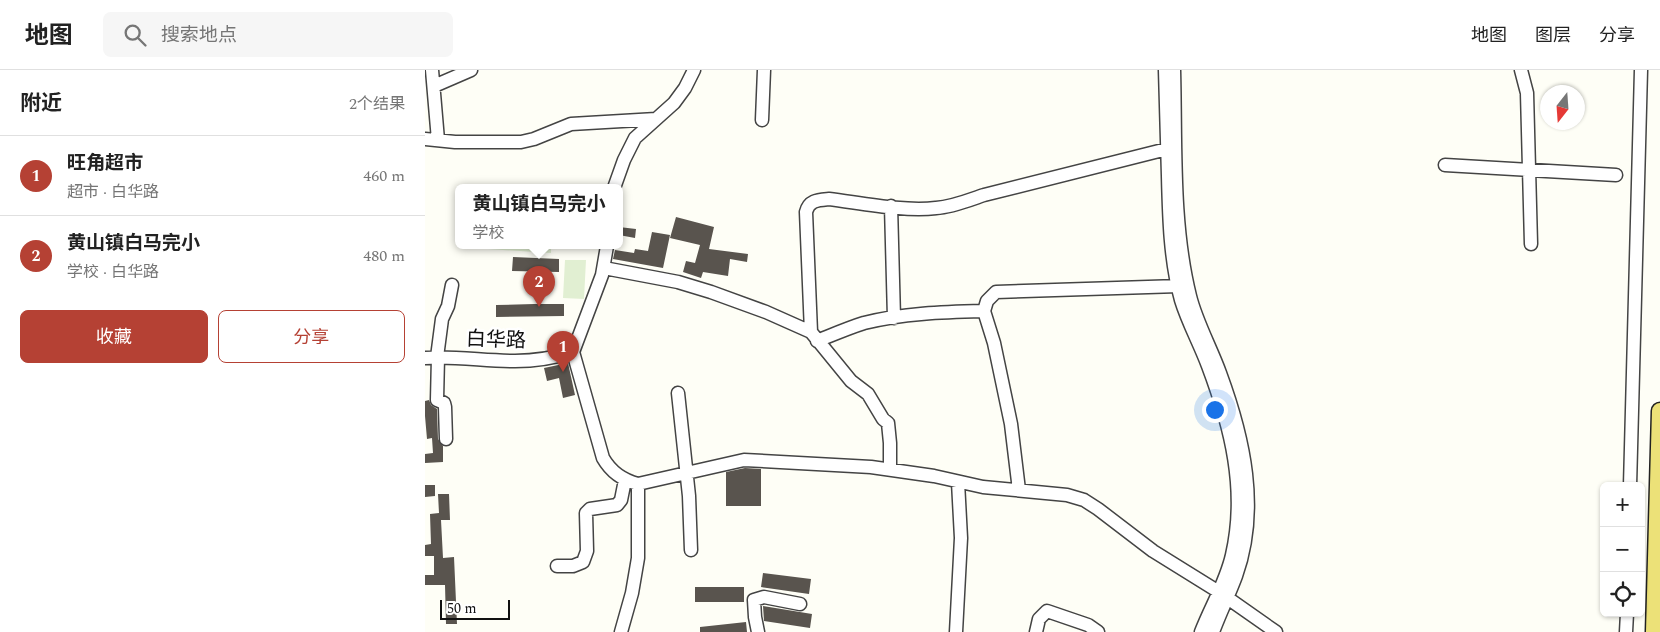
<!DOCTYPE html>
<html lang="zh">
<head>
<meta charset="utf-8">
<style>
  :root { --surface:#fff; --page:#f6f6f6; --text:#222; --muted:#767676; --line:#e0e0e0; --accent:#b54134 }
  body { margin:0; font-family:Spectral,"Noto Sans SC",serif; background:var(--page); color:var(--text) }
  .controls { position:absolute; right:15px; bottom:15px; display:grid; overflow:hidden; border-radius:8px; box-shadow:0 1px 4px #0004 }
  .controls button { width:45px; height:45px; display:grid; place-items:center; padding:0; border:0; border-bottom:1px solid var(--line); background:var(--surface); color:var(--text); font:25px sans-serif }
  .compass { position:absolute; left:1115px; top:15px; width:45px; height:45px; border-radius:50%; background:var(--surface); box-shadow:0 1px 4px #0004; rotate:197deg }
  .scale { position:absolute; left:15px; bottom:12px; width:70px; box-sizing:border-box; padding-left:5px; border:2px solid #111; border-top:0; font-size:14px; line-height:18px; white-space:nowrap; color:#111; -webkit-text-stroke:4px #fff; paint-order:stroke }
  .you { position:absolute; left:789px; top:339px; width:18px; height:18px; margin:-12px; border:4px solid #fff; border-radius:50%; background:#1a73e8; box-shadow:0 0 0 8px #1a73e833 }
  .badge { display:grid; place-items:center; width:32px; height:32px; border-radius:50%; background:var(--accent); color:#fff; font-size:16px; font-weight:700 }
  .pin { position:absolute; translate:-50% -41px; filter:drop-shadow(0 1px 2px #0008) }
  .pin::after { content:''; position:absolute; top:26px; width:18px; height:15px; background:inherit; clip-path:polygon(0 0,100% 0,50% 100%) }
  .popup { position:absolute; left:30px; top:114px; width:168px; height:65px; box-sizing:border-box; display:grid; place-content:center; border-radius:8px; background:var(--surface); filter:drop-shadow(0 1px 4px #0005); font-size:16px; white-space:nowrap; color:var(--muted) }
  .popup b { font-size:19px; color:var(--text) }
  .popup::after { content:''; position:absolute; left:50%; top:100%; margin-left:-10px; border:10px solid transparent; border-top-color:var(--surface) }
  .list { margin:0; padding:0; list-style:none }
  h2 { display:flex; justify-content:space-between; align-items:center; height:65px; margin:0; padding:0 20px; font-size:21px }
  h2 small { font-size:16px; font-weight:400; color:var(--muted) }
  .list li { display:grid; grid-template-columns:32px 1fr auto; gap:15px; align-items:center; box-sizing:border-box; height:80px; padding:0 20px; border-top:1px solid var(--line) }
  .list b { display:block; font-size:19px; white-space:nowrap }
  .list p { margin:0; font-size:16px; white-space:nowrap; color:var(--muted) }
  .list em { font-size:16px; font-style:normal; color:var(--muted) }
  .actions { display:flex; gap:10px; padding:15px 20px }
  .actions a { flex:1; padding:11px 0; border:1px solid var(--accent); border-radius:8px; text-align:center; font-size:18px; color:var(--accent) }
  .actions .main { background:var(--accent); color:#fff }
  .icon { flex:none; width:28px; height:28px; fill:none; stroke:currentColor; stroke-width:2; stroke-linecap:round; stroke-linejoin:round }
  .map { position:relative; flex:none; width:1235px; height:562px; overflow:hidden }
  header { display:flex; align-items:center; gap:30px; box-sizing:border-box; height:70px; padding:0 25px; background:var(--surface); border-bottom:1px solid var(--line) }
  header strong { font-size:24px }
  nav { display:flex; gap:28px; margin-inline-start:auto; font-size:18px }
  .search { width:350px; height:45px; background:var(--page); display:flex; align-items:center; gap:12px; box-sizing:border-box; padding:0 18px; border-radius:8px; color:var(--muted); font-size:19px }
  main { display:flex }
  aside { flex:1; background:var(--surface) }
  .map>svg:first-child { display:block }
  .pitch { fill:#e1efd2 }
  .building { fill:#59544e }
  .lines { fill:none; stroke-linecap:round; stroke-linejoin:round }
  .minor-casing { stroke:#444; stroke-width:15 }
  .major-casing { stroke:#222; stroke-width:19 }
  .minor { stroke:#fff; stroke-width:12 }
  .major { stroke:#ece178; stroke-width:16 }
  .labels { text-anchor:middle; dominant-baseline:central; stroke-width:5; stroke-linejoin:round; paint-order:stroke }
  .street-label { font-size:20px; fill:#111; stroke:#fff }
</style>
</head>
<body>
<header>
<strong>地图</strong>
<div class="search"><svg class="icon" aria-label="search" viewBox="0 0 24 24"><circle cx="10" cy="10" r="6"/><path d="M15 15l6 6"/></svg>搜索地点</div>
<nav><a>地图</a><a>图层</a><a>分享</a></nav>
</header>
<main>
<aside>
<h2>附近<small>2个结果</small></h2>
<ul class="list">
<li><span class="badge">1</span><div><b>旺角超市</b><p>超市 · 白华路</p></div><em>460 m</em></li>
<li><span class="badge">2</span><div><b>黄山镇白马完小</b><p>学校 · 白华路</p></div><em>480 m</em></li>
</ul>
<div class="actions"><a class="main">收藏</a><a>分享</a></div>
</aside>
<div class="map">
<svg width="1235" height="562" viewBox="0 0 1235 562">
  <rect width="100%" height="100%" fill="#fefef6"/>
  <path class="pitch" d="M63,176H126V183L63,179Z
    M140,190H161L159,229L138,228Z"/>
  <path class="building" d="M251,147L289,157L284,179L323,184L322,192L305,189L303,206L278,202L276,208L258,202L261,191L270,193L275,175L245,168Z
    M194,157L211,159L210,168L194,165Z
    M227,162L245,165L238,198L188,189L190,180L209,183L210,179L223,181Z
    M88,187L134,189V202L87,201Z
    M109,234H139V246L71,247V235Z
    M143,293L150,325L138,328L134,308L122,311L119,298Z
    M4,330L6,335L12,339L13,369L18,376V392L0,393V384L8,383L7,368L2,369L0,346V331Z
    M320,398L336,399V436H301V402Z
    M0,415H10V426L0,427Z
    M13,424H24L25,450H16L18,488L29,487L32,554H21L20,515H0V505H9V486H0V475L6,474L5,444L14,443Z
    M338,503L386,509L384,524L336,517Z
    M270,517H319V532H270Z
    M338,536L387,544L385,558L339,551Z
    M321,552L322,562H275V557Z"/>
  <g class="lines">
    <g class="minor-casing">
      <path id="minor" d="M7,0L13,70
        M740,0C741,35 742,71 743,106C744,147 745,190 756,230C763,253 775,274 783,296C806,357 822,420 807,485C801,512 786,536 776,562
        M749,0C751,74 747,154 765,226C771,251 786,278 795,303C819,368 835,439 811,506C804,525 795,543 788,562
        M1096,0L1102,23L1106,174
        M9,16L46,0
        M337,50L339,0
        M0,69L30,72H96L109,69L146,54L231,49
        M1020,95L1191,105
        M189,118L199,90L210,68L249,33L260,18L269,0
        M466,136L469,248
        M179,198L253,212L286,222L341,242L386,262L426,311L443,324L458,349L463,353L465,373V399
        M386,262L381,142C384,130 393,130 404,129C436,133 480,142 511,138C528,137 544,130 559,125L742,79
        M392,271C407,265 423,258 439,253C478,243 520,242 559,241
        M148,282L178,388C186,402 197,410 213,414L319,390L446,397L509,406L558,417L642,425L659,430L673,439L728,481L794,522L851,562
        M12,287L17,249L23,236L27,215
        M13,287L12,330L19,333L20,337L21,369
        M0,288C30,286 60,291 90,291C110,291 129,288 148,282L177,205L182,176
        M253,323L264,426L266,480
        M1205,416L1216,0
        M594,420L586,354L569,273L559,241L562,231L571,222L754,216
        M132,496H148L158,492L162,481L161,443L165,439L192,435L196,430L200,410
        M196,562L207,523L213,488V414
        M333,562L330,547L329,530L339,527L375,534
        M531,562L536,468L533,412
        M611,562L614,549L622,541L663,555L673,562
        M1201,562L1202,543"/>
    </g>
    <g class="major-casing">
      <path id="major" d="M1229,562L1235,341"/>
    </g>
    <use href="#minor" class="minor"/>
    <use href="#major" class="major"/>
  </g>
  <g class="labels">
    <g class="street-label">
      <text transform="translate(71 270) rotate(2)">白华路</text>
    </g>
  </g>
</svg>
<div class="controls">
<button>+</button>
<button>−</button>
<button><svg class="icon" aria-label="locate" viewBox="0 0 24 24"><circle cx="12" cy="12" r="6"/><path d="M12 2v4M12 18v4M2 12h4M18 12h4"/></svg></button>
</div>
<svg class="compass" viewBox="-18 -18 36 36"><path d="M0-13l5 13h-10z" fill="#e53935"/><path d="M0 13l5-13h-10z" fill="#767676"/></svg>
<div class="scale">50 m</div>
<div class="you"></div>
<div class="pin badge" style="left:138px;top:302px">1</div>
<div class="pin badge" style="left:114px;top:237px">2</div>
<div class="popup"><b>黄山镇白马完小</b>学校</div>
</div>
</main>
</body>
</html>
